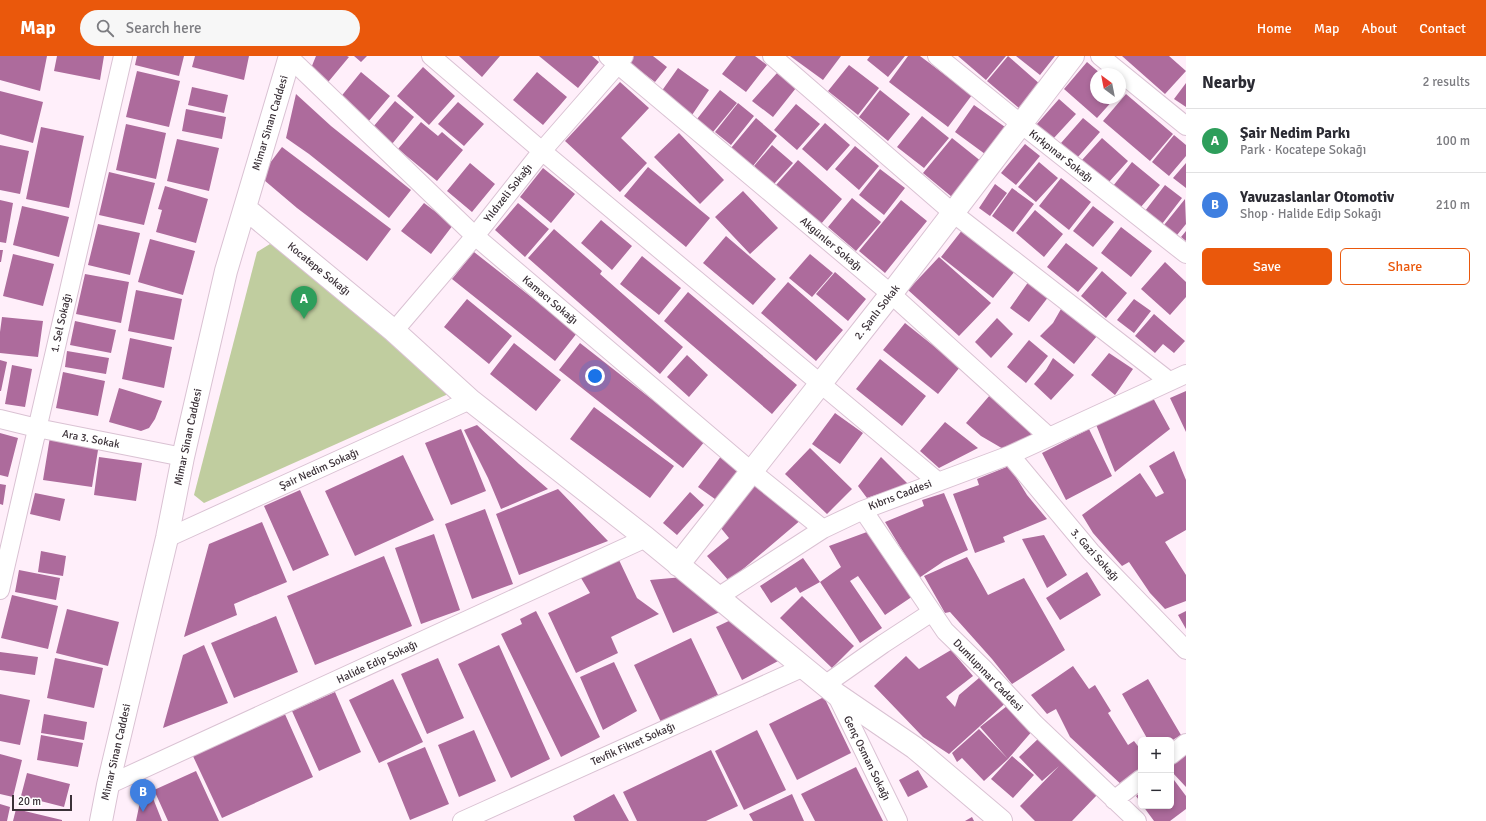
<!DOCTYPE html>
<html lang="en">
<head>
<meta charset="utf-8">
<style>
  :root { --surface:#fff; --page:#f7f7f7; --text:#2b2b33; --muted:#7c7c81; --line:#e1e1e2; --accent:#ea580c }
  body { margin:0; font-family:Signika,sans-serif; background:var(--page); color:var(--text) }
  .controls { position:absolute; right:12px; bottom:12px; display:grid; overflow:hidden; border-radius:6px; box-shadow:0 2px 6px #0003 }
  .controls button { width:36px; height:36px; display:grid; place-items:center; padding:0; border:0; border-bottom:1px solid var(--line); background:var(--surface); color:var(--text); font:20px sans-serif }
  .compass { position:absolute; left:1090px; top:12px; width:36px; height:36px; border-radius:50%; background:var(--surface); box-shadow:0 2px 6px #0003; rotate:328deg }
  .scale { position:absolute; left:12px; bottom:10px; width:60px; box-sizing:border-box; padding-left:4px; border:2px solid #3b3138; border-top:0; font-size:11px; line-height:14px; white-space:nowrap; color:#3b3138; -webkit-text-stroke:3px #fff; paint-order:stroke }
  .you { position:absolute; left:595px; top:320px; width:14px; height:14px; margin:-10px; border:3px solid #fff; border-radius:50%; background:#1a73e8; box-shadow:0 0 0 6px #1a73e833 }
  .badge { display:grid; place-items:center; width:26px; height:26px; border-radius:50%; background:var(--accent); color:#fff; font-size:13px; font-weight:700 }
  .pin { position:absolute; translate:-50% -33px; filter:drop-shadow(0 1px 2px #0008) }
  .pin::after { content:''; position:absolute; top:21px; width:14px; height:12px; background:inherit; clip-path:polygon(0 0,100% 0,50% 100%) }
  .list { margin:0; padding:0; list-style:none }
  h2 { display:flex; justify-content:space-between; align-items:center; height:52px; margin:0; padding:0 16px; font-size:17px }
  h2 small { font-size:13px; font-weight:400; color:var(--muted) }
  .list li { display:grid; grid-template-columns:26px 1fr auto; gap:12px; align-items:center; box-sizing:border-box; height:64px; padding:0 16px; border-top:1px solid var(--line) }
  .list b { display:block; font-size:15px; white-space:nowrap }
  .list p { margin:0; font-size:13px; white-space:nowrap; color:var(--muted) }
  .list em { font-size:13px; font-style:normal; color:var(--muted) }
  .actions { display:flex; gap:8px; padding:12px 16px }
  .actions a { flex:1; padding:9px 0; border:1px solid var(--accent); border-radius:6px; text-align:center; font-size:14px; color:var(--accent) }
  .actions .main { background:var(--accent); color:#fff }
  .icon { flex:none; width:22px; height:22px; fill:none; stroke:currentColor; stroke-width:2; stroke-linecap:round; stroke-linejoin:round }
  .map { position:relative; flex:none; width:1186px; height:765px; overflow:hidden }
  header { display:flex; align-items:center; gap:24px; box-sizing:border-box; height:56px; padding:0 20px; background:var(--accent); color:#fff }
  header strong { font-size:19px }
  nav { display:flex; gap:22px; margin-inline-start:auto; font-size:14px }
  .search { width:280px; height:36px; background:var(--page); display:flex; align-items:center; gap:10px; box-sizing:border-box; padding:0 14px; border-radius:22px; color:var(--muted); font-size:15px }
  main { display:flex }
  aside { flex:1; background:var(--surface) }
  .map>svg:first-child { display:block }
  .green { fill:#c0cd9f }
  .building { fill:#ad6b9c }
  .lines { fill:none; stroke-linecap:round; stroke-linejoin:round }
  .street-casing { stroke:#dac2d3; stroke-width:20 }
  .secondary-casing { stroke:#dac2d3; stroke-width:24 }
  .street { stroke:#fff; stroke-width:18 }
  .secondary { stroke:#fff; stroke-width:22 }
  .labels { text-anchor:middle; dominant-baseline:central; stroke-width:3.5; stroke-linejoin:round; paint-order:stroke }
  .street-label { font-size:11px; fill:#3b3138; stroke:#fff }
</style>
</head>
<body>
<header>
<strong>Map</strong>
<div class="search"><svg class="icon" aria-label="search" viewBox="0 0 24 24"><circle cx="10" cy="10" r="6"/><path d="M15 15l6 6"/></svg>Search here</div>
<nav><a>Home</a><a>Map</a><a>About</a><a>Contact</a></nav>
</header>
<main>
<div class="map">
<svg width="1186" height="765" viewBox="0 0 1186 765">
  <rect width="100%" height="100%" fill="#ffeffa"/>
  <path class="green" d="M270,188L285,196L452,330L446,339L204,447L194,439L257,196Z"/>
  <path class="building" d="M0,0H47L40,35L0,24Z
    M57,0H104L100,24L54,15Z
    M137,0H184L179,20L135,9Z
    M195,0H249L244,24L192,11Z
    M316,0H347L349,1L324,31L309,17Z
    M354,0H367L361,6Z
    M459,0H500L482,21Z
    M539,0H592L599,6L578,32Z
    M633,0H653L667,11L655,26L628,6Z
    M736,0H755L767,9L746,36L722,18Z
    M790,0H841L823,24Z
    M870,0H905L888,21L867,4Z
    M908,0H920L972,39L948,71L889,26Z
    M958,0H1006L986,24Z
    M1008,0L1041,29L1020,53L987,25Z
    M1016,0H1055L1040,19Z
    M1122,0H1169L1186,15L1165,38Z
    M1087,6L1101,18H1096V42H1115L1097,62L1064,33Z
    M849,9L879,32L858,59L828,35Z
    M423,11L455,40L429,69L397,40Z
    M678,12L709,34L692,59L661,36Z
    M137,15L180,25L169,71L126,61Z
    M361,16L390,40L368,66L339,43Z
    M537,16L567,41L543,69L513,44Z
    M777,17L796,32L773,61L752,45Z
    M620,26L649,52L621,82L647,107L620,136L565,85Z
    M1186,27V51L1174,43Z
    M192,31L228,39L224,57L188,49Z
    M720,34L737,47L713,76L697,63Z
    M880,34L910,58L888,85L859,61Z
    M0,35L43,46L33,87L0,78Z
    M296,38L331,70L411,134L389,162L309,98L286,82Z
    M1126,38L1173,78L1150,105L1103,65Z
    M1059,43L1076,58L1053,83L1036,69Z
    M395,45L414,61L392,88L373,71Z
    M458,46L484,68L464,90L438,68Z
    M738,47L754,60L731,89L715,76Z
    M796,48L820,68L797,94L774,74Z
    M974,49L1005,71L985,98L955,76Z
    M186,53L226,61L222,83L182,75Z
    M922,60L949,82L924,112L897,91Z
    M756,62L777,80L753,110L731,92Z
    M1083,62L1100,76L1077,102L1061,87Z
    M421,66L438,80L442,76L463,94L437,125L398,93Z
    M825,67L850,89L827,115L802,93Z
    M126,68L166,77L156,123L116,114Z
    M41,71L84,80L69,152L26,143Z
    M679,77L724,124L700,148L654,101Z
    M1174,79L1186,89V100L1169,120L1152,106Z
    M952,82L982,106L952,141L923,117Z
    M1102,82L1128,105L1108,127L1082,104Z
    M177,83L219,92L209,135L167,125Z
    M1025,88L1040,100L1016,129L1001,117Z
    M0,89L29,95L20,138L0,134Z
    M772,89L793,107L774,128L754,110Z
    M855,90L879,110L859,134L835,113Z
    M282,91L391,173L367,205L297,152L264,124L270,107Z
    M798,104L842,143L821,168L776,129Z
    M1039,106L1058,122L1036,146L1018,131Z
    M1132,106L1160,129L1140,152L1113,130Z
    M470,107L495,128L472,156L447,135Z
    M1186,107V132L1173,122Z
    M648,111L710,162L686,191L624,140Z
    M543,112L575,138L551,167L520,141Z
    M880,113L905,132L884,159L859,139Z
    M109,116L155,127L144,169L99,159Z
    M1061,122L1091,146L1069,174L1039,150Z
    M995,128L1007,137L990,160L979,152Z
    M1165,129L1182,142L1162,168L1145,155Z
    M165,130L208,143L196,187L156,176L162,154L158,153Z
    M1012,132L1034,148L1013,176L992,160Z
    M743,135L778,172L750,198L715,161Z
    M852,142L881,166L856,195L828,171Z
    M1185,143L1186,168L1177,179L1164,169Z
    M0,144L13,147L6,187L0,186Z
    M901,144L927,165L885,217L859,195Z
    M424,147L453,169L431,198L401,175Z
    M518,147L549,173L525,201L495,174Z
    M22,150L69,161L59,201L13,189Z
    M1093,150L1114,166L1093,191L1073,175Z
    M1035,154L1063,178L1044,201L1016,177Z
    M601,164L632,190L612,214L581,187Z
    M98,168L140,177L130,219L88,209Z
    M1121,171L1152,195L1131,221L1101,197Z
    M554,173L602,215L600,218L683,291L660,318L528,202Z
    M963,173L1015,215L993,242L941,201Z
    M1186,175V185L1181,181Z
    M726,180L776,223L753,249L703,207Z
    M150,183L195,195L183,239L138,226Z
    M1066,187L1098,212L1078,236L1047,211Z
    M0,194H3L1,206H0Z
    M474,196L577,277L555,305L452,223Z
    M13,198L54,208L43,250L3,240Z
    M810,198L833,217L812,241L789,222Z
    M642,200L681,232L659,259L620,228Z
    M939,201L991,247L959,280L908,234Z
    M1165,206L1186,226V241L1170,259L1141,233Z
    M1102,215L1127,237L1106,262L1081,240Z
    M835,216L866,243L848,265L816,238Z
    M85,218L129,226L121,267L76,258Z
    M1029,225L1049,240L1029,266L1010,252Z
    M788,226L843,274L816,305L761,257Z
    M136,234L182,243L174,284L128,275Z
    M688,236L797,329L772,358L664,265Z
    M467,243L512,280L489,308L444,271Z
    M1134,243L1151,255L1134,277L1117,264Z
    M1061,253L1097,280L1074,308L1040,280L1053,267Z
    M1154,258L1185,285L1174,297L1163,288L1155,297L1135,280Z
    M2,261L43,265L38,301L0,297V276Z
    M997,262L1013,278L991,302L975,286Z
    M75,265L116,274L111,297L70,289Z
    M905,267L960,311L938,338L883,294Z
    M130,282L172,291L164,332L122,323Z
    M1029,284L1048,300L1026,327L1007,311Z
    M514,287L561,324L536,355L490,318Z
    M580,287L705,385L683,412L559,314Z
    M67,295L109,302L106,318L65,311Z
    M1109,297L1133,313L1115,339L1091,319Z
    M687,299L708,319L689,341L667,321Z
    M1053,302L1074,319L1051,344L1034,328L1046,314Z
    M880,303L926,340L902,370L856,333Z
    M0,304L7,306L1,335H0Z
    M12,309L32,313L25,351L5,348Z
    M63,316L105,325L98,360L56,352Z
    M119,332L162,345L155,363L149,372L141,375L109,366Z
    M1186,335V376L1170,342Z
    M990,339L1035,377L1005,394L981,380L966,367Z
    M1152,340L1170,373L1115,416L1095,366Z
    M594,351L674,410L650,442L570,383Z
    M835,357L863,377L840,408L812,388Z
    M945,366L978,392L939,412L920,395Z
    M477,369L519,408L548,433L501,453L488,422L464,374Z
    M461,373L486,435L451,449L425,387Z
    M1089,373L1112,420L1066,444L1042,397Z
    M0,377L18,382L8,421L0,419Z
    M50,381L99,388L92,431L43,424Z
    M810,392L852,433L827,458L785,418Z
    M1174,395L1186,424V474L1165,486L1186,519V545L1165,553L1150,537L1129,506L1122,510L1093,477L1082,459L1140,417L1156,441L1164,437L1149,410Z
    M403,399L434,464L355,500L325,435Z
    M722,399L745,417L722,448L698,431Z
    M99,401L142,407L136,445L94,439Z
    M881,401L908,428L867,442L858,430Z
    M1009,410L1027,439L1047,463L1003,481L1005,486L975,497L953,438L979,429L977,423Z
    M752,427L802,463L729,525L707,500L729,482L720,471Z
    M0,428L6,429L3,449L0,448Z
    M558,433L608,485L519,519L496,458Z
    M300,434L329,499L293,515L264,450Z
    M690,436L704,449L677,479L663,467Z
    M35,437L65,443L60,465L30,458Z
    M944,437L968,494L944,505L919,522L885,466L924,450L922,444Z
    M485,453L513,528L472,543L445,468Z
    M262,466L287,526L234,548L237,559L184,581L209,488Z
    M875,473L919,536L885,559L858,520L850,525L882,572L860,587L820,526L800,537L796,531L771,547L760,530L803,502L820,526L841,511L829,490Z
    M434,478L460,554L421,568L395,492Z
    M1044,479L1067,519L1047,532L1022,483Z
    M41,495L66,500L63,520L38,516Z
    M384,500L412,570L315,609L287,540Z
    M967,501L988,539L1024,522L1065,594L1012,628L992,603L950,556L945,557L924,520Z
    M619,504L637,542L659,558L611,581L618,597L576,617L548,557L590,537L581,522Z
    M19,514L60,522L56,544L15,536Z
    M1087,516L1101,539L1060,564L1046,542Z
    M683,521L722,555L673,577L650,524Z
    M12,539L58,550L48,593L1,582Z
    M802,540L854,590L832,612L780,562Z
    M67,553L119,566L108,610L56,597Z
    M536,555L600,681L561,701L501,578L522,568L520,563Z
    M1186,555V573L1178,559Z
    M276,560L298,616L234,642L211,587Z
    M733,563L782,603L742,624L716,571Z
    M691,582L718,639L661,666L634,609Z
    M204,589L228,647L163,672L183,599Z
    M499,589L550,703L511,722L458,608Z
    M951,594L973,620L946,641L955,651L959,639L986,616L1010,643L949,698L923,681L874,630L906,600L919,613Z
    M0,596L38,601L35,619L0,614Z
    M55,602L103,612L94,652L47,642Z
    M438,602L464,662L427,678L401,618Z
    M614,606L637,655L603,674L580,621Z
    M1073,610L1089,633L1095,629L1111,655L1108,657L1128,689L1134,685L1141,694V715L1124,731L1070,681L1056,653L1047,658L1031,639Z
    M393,623L423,686L379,707L349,644Z
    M1148,623L1181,679L1171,685L1148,684L1122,638Z
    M335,636L361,696L319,715L292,655Z
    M0,638L30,644L20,689L0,685Z
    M824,641L851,697L797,724L769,668Z
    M1007,650L1034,673L1008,703L980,671Z
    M284,656L313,721L222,762L192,698Z
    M44,658L87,666L84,684L41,677Z
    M979,673L1008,703L984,725L962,702L957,706L952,697Z
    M474,674L496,725L459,741L438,689Z
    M757,674L786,734L744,754L715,695Z
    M41,679L83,687L78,711L37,704Z
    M1040,681L1097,739L1072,765H1035L1020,750L1059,710L1042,725L1019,701Z
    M425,691L449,748L410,764L387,707Z
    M711,694L738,750L706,765H637L623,736Z
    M1186,697V731L1171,715V711Z
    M0,698L22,704L13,741L0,738Z
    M1012,700L1034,719L1013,742L991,723Z
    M856,711L883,765H815L801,738Z
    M918,714L928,731L908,741L899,724Z
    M196,715L219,765H168L154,734Z
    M27,717L70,728L64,751L21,740Z
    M1171,720L1186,740V753L1170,765H1154L1143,750H1171Z
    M145,722L162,765H136Z
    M1141,736V747L1136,740Z
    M614,738L629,765H575L573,760Z
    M792,738L804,765H753L749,758Z
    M0,748L10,751L7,765H0Z
    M16,753L62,764V765H13Z
    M972,761L974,765H965Z"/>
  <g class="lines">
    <g class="street-casing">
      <path id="street" d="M431,0L542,95L937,425
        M608,0L891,238L1049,381
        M772,0L953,157L1169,325
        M937,0L1021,68L1186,198
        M1100,0L1186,70
        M290,2L475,180L751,415L823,473
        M394,275L475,180L542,95L618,8L624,0
        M0,363L37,372L183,401
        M1010,399L1091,496L1186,594
        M863,454L945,575L985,614L1035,668L1137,765
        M167,482L470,344
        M0,534L123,0
        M718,541L823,473L863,454L1010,399L1186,318
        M826,628L883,588L932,556
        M836,638L898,765
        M1171,699L1186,687
        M108,729L646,482
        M1114,744L1141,723
        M462,765L804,611"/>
    </g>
    <g class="secondary-casing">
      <path id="secondary" d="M245,152L394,275L470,344L646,482L836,638L915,692L1001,765
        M678,509L891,238L1073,0
        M101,765L108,729L167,482L183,401L226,215L290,0"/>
    </g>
    <use href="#street" class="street"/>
    <use href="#secondary" class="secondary"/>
  </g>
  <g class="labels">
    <g class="street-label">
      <text transform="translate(270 67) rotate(-73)">Mimar Sinan Caddesi</text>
      <text transform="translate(1061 100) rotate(38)">Kırkpınar Sokağı</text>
      <text transform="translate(508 137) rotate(-52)">Yıldızeli Sokağı</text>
      <text transform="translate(831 188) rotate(40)">Akgünler Sokağı</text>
      <text transform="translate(319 213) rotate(39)">Kocatepe Sokağı</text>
      <text transform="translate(550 244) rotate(40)">Kamacı Sokağı</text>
      <text transform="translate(877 256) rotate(-52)">2. Şanlı Sokak</text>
      <text transform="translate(61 267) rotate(-77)">1. Sel Sokağı</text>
      <text transform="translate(188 381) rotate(-78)">Mimar Sinan Caddesi</text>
      <text transform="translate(91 383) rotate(11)">Ara 3. Sokak</text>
      <text transform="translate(319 413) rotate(-24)">Şair Nedim Sokağı</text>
      <text transform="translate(900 439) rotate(-21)">Kıbrıs Caddesi</text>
      <text transform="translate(1095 499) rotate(48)">3. Gazi Sokağı</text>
      <text transform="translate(377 606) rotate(-25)">Halide Edip Sokağı</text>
      <text transform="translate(988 619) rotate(46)">Dumlupınar Caddesi</text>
      <text transform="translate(633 688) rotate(-24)">Tevfik Fikret Sokağı</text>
      <text transform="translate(116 696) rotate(-77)">Mimar Sinan Caddesi</text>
      <text transform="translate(867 702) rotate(64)">Genç Osman Sokağı</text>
    </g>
  </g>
</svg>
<div class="controls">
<button>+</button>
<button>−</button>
</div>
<svg class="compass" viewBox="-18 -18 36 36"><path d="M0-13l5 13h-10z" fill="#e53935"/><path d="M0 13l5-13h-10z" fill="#7c7c81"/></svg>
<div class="scale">20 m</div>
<div class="you"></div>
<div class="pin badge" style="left:304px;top:263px;background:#2e9e5b">A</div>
<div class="pin badge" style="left:143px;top:756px;background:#3f7fe0">B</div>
</div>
<aside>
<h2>Nearby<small>2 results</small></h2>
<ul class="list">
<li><span class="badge" style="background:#2e9e5b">A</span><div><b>Şair Nedim Parkı</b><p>Park · Kocatepe Sokağı</p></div><em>100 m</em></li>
<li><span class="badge" style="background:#3f7fe0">B</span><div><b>Yavuzaslanlar Otomotiv</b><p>Shop · Halide Edip Sokağı</p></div><em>210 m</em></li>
</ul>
<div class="actions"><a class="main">Save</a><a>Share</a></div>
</aside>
</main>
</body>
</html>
